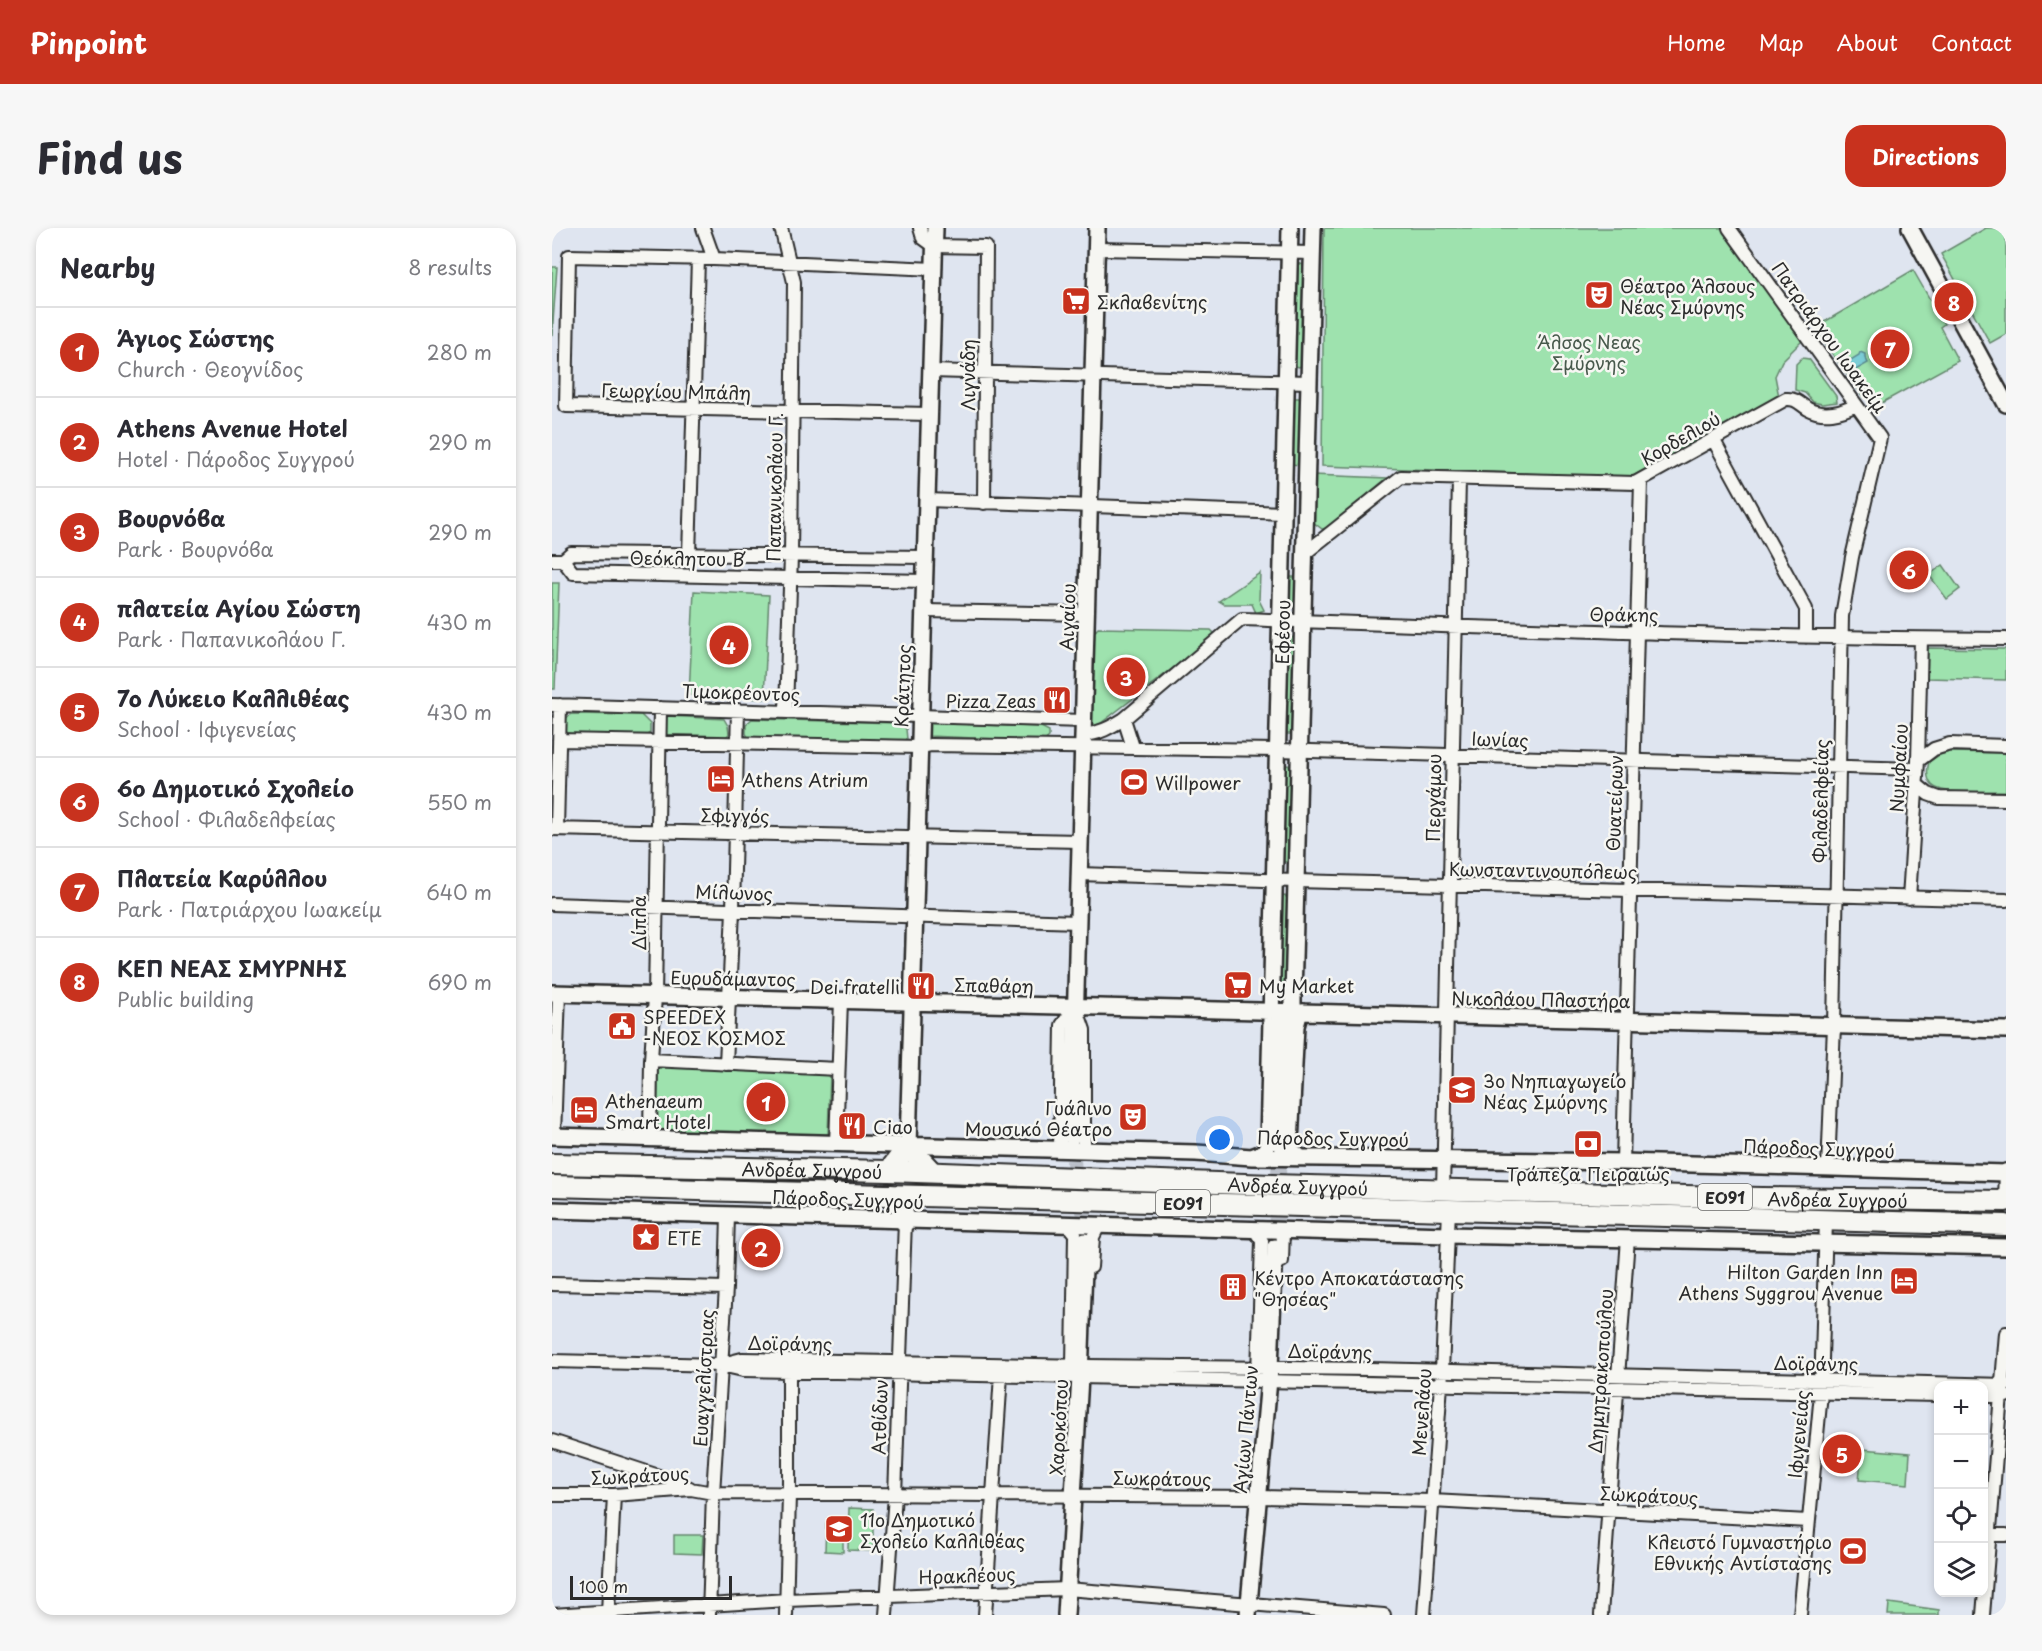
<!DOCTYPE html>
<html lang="en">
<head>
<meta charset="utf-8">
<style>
  :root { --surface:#fff; --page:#f7f7f7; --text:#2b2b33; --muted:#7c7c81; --line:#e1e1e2; --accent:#c8321e }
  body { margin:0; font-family:"Playpen Sans",sans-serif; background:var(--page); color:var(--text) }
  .controls { position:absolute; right:18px; bottom:18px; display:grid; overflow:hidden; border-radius:12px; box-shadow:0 3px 9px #0003 }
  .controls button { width:54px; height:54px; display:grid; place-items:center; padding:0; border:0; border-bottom:2px solid var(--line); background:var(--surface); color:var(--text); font:30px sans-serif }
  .scale { position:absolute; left:18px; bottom:15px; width:162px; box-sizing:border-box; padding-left:6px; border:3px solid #2b2b2b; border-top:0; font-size:16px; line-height:21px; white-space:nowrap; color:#2b2b2b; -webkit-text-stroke:4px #f6f6f2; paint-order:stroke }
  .you { position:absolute; left:668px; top:912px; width:21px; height:21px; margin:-15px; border:4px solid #fff; border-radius:50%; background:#1a73e8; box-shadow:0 0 0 9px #1a73e833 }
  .badge { display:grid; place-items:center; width:39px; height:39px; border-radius:50%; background:var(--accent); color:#fff; font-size:20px; font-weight:700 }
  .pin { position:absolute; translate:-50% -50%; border:3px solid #fff; box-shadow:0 2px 6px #0006 }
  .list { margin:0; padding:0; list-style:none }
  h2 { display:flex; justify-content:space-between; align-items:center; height:78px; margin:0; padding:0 24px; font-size:26px }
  h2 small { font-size:20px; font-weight:400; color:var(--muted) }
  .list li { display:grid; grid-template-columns:39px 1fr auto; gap:18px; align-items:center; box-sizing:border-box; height:90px; padding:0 24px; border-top:2px solid var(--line) }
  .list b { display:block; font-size:22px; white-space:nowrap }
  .list p { margin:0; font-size:20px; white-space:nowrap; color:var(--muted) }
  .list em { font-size:20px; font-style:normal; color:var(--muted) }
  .icon { flex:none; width:33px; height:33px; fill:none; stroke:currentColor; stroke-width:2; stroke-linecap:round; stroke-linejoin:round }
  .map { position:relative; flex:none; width:1454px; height:1387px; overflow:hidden; border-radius:18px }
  header { display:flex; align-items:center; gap:36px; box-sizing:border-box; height:84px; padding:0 30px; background:var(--accent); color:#fff }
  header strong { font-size:28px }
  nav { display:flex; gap:33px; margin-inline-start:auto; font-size:21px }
  .intro { display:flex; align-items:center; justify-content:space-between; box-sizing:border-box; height:144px; padding:0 36px }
  h1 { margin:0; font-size:42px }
  .button { padding:15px 27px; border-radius:18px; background:var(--accent); color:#fff; font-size:21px; font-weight:700 }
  main { display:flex; gap:36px; padding:0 36px }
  aside { flex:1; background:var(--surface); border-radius:18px; box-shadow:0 3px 9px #0003 }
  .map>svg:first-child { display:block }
  .green { fill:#9ee2ae; stroke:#64866c; stroke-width:1.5 }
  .water { fill:#7ccdd6; stroke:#5c8c92; stroke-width:1.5 }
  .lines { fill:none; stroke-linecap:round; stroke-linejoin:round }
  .tertiary-tunnel { stroke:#bbc0c9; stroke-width:15; stroke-dasharray:15 8; stroke-linecap:butt }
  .minor-casing { stroke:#2b2b2b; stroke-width:16 }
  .tertiary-casing { stroke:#2b2b2b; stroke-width:20 }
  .trunk-casing { stroke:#2b2b2b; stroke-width:24 }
  .minor { stroke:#f6f6f2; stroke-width:12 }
  .tertiary { stroke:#f6f6f2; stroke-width:15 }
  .trunk { stroke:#f6f6f2; stroke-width:20 }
  .labels { text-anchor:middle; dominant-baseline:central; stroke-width:5; stroke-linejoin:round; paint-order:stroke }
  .shield { fill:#f6f6f2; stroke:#686867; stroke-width:1.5 }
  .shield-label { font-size:16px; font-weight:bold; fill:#2b2b2b }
  .poi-label { font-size:18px; fill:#2b2b2b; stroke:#f6f6f2; text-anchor:start }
  .street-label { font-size:18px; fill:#2b2b2b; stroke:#f6f6f2 }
  .park-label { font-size:18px; fill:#48594c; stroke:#f6f6f2 }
</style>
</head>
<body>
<header>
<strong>Pinpoint</strong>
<nav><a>Home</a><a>Map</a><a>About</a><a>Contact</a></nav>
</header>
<div class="intro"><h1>Find us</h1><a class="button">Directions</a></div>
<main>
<aside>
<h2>Nearby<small>8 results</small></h2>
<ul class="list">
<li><span class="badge">1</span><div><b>Άγιος Σώστης</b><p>Church · Θεογνίδος</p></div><em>280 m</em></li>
<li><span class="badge">2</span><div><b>Athens Avenue Hotel</b><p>Hotel · Πάροδος Συγγρού</p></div><em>290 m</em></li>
<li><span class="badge">3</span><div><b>Βουρνόβα</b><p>Park · Βουρνόβα</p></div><em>290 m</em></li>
<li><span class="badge">4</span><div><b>πλατεία Αγίου Σώστη</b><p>Park · Παπανικολάου Γ.</p></div><em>430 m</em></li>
<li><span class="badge">5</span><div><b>7ο Λύκειο Καλλιθέας</b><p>School · Ιφιγενείας</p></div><em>430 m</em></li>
<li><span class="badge">6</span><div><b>6ο Δημοτικό Σχολείο</b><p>School · Φιλαδελφείας</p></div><em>550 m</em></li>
<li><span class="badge">7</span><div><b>Πλατεία Καρύλλου</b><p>Park · Πατριάρχου Ιωακείμ</p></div><em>640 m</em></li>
<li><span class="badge">8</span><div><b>ΚΕΠ ΝΕΑΣ ΣΜΥΡΝΗΣ</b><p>Public building</p></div><em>690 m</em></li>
</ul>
</aside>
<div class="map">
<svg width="1454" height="1387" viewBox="0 0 1454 1387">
  <rect width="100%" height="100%" fill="#dfe5f0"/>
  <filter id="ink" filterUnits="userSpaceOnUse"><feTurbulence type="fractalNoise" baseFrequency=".0167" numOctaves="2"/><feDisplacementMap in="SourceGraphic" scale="12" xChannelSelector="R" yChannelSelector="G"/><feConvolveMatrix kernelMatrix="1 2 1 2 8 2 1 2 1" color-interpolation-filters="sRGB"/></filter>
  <g filter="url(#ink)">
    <path class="green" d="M772,0H1171L1250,113L1230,133L1223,148L1227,169L1079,249L770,238Z
      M1434,0H1454V106L1438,115L1389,26Z
      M745,35L752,37L750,137L747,139L740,137L743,38Z
      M0,39H5L0,108Z
      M1361,42L1392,96L1388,99L1406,133L1324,178L1316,168L1312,170L1268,109L1273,105L1267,97Z
      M1250,130L1257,131L1284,168L1285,174L1270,176L1261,174L1253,165L1243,162L1244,136Z
      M740,170H747L750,174L749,237L738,236Z
      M760,247L835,250L775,300L770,301L761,294L759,288Z
      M1391,337L1408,361L1395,371L1377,347Z
      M708,345L707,372L712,382L704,385L700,376H672L667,373Z
      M734,349H745V376L742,379L734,377Z
      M0,355H7L3,461H0Z
      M142,363L217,367L212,471L137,467Z
      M546,400L659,402L664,407L549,495L541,498L536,493L540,407Z
      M736,409H742L744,412L741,504L739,506H734L732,502L734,413Z
      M1376,420L1454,421V452L1375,450Z
      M19,486L89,487L98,496V505L90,510L24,508L14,504L12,492Z
      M115,488L172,491L176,498L177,506L171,511L114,509L110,503L109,495Z
      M200,491L346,495L354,501L355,511L347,516L197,512L194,505V496Z
      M380,495L489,499L497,503V509L492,513L377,508L374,504V499Z
      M1397,524L1454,525V563C1439,563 1390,568 1380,557C1374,550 1375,541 1377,534L1387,527Z
      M736,537L739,540L737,632L735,634H729L732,538Z
      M733,668L736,671L733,763L731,765H726L729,669Z
      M106,837L278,843L276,908L105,902Z
      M1310,1221L1358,1225L1356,1256L1307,1252Z
      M297,1280L321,1281V1323L296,1322Z
      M274,1295H291V1324L273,1323Z
      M122,1307H151L150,1326L122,1325Z
      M1337,1375L1387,1382V1387H1336Z"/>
    <path class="water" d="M1308,124L1313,126V129L1316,135L1302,143L1297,133L1307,127Z"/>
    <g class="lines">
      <path class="tertiary-tunnel" d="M520,909L522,938L533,990V1009
        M723,1016L728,917"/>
      <g class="minor-casing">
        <path id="minor" d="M151,0L162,31
          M229,0L242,54L239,328L234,483
          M368,0L371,10L382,18L434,19L432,275
          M1177,0L1328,210L1300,329L1290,388L1282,798L1276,940
          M544,21L760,25
          M379,143L756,154
          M377,186L14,178L17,28L162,31L382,41
          M1161,211L1254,381V409
          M375,272L731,285
          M752,326L849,249L1083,255L1234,171C1244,170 1248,176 1256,181C1271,189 1289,185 1304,177
          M137,327L146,31
          M0,332H11L19,325L373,329
          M11,332L21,345L372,353
          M372,383L534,386
          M0,477L531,493
          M572,491L581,519
          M531,507C547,506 559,499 572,491L690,391C945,400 1199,410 1454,411
          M7,512L368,519L379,517L725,522L1364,541
          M1366,533L1382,521L1398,516L1454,518
          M1364,556L1376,566L1387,570L1454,571
          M0,601L528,613
          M5,601L8,477
          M527,646L744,653L1454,672
          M1357,670L1366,533L1369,411
          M0,676L526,694
          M525,782L532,802V922
          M99,832L286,841
          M174,836L181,682L186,482
          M2,908L7,765
          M98,911L99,832L103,768L108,480
          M284,916L289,772
          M508,921L510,797L524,778
          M1071,934L1089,253
          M891,962L907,252
          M1453,973L1454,942
          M515,996L523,1006L521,1138
          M702,1001L710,1013L706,1147
          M730,1033L731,1002
          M539,1039L541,1009L547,997
          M0,1056L174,1060
          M0,1133L169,1137L191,1142L1386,1167
          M170,1136L190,1131L535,1138L819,1141L1454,1157
          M1432,1168H1454
          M0,1213L119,1252L138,1260
          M0,1267H62L139,1261L161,1265L707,1269L880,1273L1256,1293
          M1438,1307H1454
          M56,1384L62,1267
          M0,1387L235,1372L515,1361L832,1387
          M157,1387L161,1265L174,1060L176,987
          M234,1387L237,1266V1143
          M334,1387L343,1267L353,993
          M433,1387L449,1147
          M872,1387L890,1143L897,982
          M1049,1387L1076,1010
          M1248,1387L1269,1165L1274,992
          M1431,1387L1454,1105"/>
      </g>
      <g class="tertiary-casing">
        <path id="tertiary" d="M1358,0L1454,176
          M0,765L1454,802
          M733,791L741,784V770L761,0
          M0,908L644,925L700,929L1071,934L1454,945
          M520,909L545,0
          M728,916L733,791
          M356,918L383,0
          M700,929L712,924L716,916L738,0
          M748,929L740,923L738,915L744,798L747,787L751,784
          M0,982L896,1007L1454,1019
          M514,1387L528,1149L533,1013
          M696,1387L718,1140L723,1019"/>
      </g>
      <g class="trunk-casing">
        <g id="trunk">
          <path id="s1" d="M0,936L337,943L720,957L1209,970L1454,973"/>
          <path d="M337,943L356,918L380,944"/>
          <path d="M0,958L1454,997"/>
          <path d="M338,967L349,979L353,993"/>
        </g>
      </g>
      <use href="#minor" class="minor"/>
      <use href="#tertiary" class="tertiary"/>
      <use href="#trunk" class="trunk"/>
    </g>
  </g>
  <defs>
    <g id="theatre-square" transform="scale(1.5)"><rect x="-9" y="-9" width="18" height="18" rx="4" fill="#c8321e" stroke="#f6f6f2"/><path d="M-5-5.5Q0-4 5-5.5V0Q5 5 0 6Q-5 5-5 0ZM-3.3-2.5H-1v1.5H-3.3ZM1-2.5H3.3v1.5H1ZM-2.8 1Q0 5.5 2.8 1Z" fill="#fff"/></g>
    <g id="supermarket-square" transform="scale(1.5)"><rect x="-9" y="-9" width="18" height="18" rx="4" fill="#c8321e" stroke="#f6f6f2"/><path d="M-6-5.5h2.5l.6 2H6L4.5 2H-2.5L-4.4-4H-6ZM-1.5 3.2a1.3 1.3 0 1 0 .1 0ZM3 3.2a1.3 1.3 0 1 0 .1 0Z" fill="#fff"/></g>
    <g id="restaurant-square" transform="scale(1.5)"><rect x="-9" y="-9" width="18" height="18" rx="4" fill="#c8321e" stroke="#f6f6f2"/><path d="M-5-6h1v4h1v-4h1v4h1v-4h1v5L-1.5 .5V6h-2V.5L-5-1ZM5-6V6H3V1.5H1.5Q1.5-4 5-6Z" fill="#fff"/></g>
    <g id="hotel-square" transform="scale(1.5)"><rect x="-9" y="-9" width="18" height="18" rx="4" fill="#c8321e" stroke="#f6f6f2"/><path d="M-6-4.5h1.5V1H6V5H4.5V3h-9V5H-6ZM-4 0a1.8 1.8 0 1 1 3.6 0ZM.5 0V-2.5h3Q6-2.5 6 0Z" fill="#fff"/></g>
    <g id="stadium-square" transform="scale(1.5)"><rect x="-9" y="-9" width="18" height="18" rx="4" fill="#c8321e" stroke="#f6f6f2"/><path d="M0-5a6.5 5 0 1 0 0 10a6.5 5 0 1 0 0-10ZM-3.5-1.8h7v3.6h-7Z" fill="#fff"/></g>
    <g id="civic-square" transform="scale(1.5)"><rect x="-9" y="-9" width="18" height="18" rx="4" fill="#c8321e" stroke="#f6f6f2"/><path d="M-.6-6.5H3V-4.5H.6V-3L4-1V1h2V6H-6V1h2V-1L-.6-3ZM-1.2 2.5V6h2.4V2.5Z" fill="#fff"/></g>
    <g id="school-square" transform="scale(1.5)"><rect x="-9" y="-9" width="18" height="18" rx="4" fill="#c8321e" stroke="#f6f6f2"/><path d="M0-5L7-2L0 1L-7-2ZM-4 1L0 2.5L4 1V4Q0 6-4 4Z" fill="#fff"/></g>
    <g id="bank-square" transform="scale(1.5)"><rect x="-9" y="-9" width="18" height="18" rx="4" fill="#c8321e" stroke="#f6f6f2"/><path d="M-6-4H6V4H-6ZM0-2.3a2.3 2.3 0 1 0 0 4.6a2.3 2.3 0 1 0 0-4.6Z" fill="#fff"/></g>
    <g id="sight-square" transform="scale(1.5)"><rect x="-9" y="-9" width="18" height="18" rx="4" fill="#c8321e" stroke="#f6f6f2"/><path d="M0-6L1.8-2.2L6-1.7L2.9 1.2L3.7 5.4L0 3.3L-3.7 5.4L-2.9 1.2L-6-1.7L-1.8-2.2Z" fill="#fff"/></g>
    <g id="building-square" transform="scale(1.5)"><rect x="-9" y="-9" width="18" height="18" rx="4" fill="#c8321e" stroke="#f6f6f2"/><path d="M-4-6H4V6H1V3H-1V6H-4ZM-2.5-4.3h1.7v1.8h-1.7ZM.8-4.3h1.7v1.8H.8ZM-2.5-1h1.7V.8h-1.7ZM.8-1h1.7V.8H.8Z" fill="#fff"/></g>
  </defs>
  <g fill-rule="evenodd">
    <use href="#theatre-square" x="1047" y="67"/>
    <use href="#supermarket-square" x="524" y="73"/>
    <use href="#restaurant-square" x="505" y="472"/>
    <use href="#hotel-square" x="169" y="551"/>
    <use href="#stadium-square" x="582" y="554"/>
    <use href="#supermarket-square" x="686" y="757"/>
    <use href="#restaurant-square" x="369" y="758"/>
    <use href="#civic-square" x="70" y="798"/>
    <use href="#school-square" x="910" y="862"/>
    <use href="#hotel-square" x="32" y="882"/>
    <use href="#theatre-square" x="581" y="889"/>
    <use href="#restaurant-square" x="300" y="898"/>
    <use href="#bank-square" x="1036" y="916"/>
    <use href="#sight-square" x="94" y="1009"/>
    <use href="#hotel-square" x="1352" y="1053"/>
    <use href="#building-square" x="681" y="1059"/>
    <use href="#school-square" x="287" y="1301"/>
    <use href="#stadium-square" x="1301" y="1323"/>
  </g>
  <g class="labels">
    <g class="shield">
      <rect x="1146" y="956" width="54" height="26" rx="4.5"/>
      <rect x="604" y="962" width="54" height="26" rx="4.5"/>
    </g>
    <g class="shield-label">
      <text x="1173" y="969">ΕΟ91</text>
      <text x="631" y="975">ΕΟ91</text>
    </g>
    <g class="poi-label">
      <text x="1068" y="57">Θέατρο Άλσους<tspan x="1068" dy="21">Νέας Σμύρνης</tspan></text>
      <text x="545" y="73">Σκλαβενίτης</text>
      <text x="484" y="472" text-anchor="end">Pizza Zeas</text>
      <text x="190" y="551">Athens Atrium</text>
      <text x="603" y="554">Willpower</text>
      <text x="707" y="757">My Market</text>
      <text x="348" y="758" text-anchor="end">Dei fratelli</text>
      <text x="91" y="788">SPEEDEX<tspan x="91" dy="21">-ΝΕΟΣ ΚΟΣΜΟΣ</tspan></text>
      <text x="931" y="852">3ο Νηπιαγωγείο<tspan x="931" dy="21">Νέας Σμύρνης</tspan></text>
      <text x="53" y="872">Athenaeum<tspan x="53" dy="21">Smart Hotel</tspan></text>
      <text x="560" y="879" text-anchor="end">Γυάλινο<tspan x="560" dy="21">Μουσικό Θέατρο</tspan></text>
      <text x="321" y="898">Ciao</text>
      <text x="1036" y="945" text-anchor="middle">Τράπεζα Πειραιώς</text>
      <text x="115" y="1009">ETE</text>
      <text x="1331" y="1043" text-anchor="end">Hilton Garden Inn<tspan x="1331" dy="21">Athens Syggrou Avenue</tspan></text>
      <text x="702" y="1049">Κέντρο Αποκατάστασης<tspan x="702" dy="21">"Θησέας"</tspan></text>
      <text x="308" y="1291">11ο Δημοτικό<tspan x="308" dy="21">Σχολείο Καλλιθέας</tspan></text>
      <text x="1280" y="1313" text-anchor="end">Κλειστό Γυμναστήριο<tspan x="1280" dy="21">Εθνικής Αντίστασης</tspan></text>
    </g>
    <g class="street-label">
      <text transform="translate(1278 109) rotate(54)">Πατριάρχου Ιωακείμ</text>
      <text transform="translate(415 147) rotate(-90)">Λιγνάδη</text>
      <text transform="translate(124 163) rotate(1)">Γεωργίου Μπάλη</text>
      <text transform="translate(1128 210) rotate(-30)">Κορδελιού</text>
      <text transform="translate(222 259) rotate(-89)">Παπανικολάου Γ.</text>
      <text transform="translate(135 330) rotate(1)">Θεόκλητου Β΄</text>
      <text transform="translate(1072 386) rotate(1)">Θράκης</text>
      <text transform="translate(515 389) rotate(-88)">Αιγαίου</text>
      <text transform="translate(730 404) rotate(-89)">Εφέσου</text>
      <text transform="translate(350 458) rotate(-88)">Κράτητος</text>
      <text transform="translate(189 464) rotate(2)">Τιμοκρέοντος</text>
      <text transform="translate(948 511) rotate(2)">Ιωνίας</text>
      <text transform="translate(1346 540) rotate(-87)">Νυμφαίου</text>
      <text transform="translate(881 570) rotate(-89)">Περγάμου</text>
      <text transform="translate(1268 573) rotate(-89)">Φιλαδελφείας</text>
      <text transform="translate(1062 575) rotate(-88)">Θυατείρων</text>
      <text transform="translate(183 587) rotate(1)">Σφιγγός</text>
      <text transform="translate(991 642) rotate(1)">Κωνσταντινουπόλεως</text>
      <text transform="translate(182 664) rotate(2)">Μίλωνος</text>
      <text transform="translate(86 695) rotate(-90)">Δίπλα</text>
      <text transform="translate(181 750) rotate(1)">Ευρυδάμαντος</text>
      <text transform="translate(442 757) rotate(1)">Σπαθάρη</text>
      <text transform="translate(989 771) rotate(1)">Νικολάου Πλαστήρα</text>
      <text transform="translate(781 910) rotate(1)">Πάροδος Συγγρού</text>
      <text transform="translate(1267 920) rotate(2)">Πάροδος Συγγρού</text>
      <text stroke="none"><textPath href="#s1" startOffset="260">Ανδρέα Συγγρού</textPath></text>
      <text stroke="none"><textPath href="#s1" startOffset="746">Ανδρέα Συγγρού</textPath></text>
      <text transform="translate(296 971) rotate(2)">Πάροδος Συγγρού</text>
      <text stroke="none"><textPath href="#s1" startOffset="1286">Ανδρέα Συγγρού</textPath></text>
      <text transform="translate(238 1115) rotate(1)">Δοϊράνης</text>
      <text transform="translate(778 1123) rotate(1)">Δοϊράνης</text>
      <text transform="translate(1264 1135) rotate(1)">Δοϊράνης</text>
      <text transform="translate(1048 1143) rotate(-86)">Δημητρακοπούλου</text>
      <text transform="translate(151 1150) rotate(-87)">Ευαγγελίστριας</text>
      <text transform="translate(869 1184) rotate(-86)">Μενελάου</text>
      <text transform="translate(327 1189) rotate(-88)">Ατθίδων</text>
      <text transform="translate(506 1199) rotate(-87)">Χαροκόπου</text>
      <text transform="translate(693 1201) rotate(-85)">Αγίων Πάντων</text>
      <text transform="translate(1246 1206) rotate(-85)">Ιφιγενείας</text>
      <text transform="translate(88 1247) rotate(-3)">Σωκράτους</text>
      <text transform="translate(610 1250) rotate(1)">Σωκράτους</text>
      <text transform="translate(1097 1267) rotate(3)">Σωκράτους</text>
      <text transform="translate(415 1347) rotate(-2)">Ηρακλέους</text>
    </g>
    <g class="park-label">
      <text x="1037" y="113">Άλσος Νεας<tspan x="1037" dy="21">Σμύρνης</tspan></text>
    </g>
  </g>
</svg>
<div class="controls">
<button>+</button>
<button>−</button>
<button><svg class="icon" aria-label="locate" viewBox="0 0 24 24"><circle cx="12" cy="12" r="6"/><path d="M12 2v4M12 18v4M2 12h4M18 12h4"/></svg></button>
<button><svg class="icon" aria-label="layers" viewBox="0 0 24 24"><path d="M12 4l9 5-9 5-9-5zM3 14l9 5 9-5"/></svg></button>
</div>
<div class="scale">100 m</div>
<div class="you"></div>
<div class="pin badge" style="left:214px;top:874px">1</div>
<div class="pin badge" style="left:209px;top:1020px">2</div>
<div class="pin badge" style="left:574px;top:449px">3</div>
<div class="pin badge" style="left:177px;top:417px">4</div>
<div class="pin badge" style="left:1290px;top:1226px">5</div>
<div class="pin badge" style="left:1357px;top:342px">6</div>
<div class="pin badge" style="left:1338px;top:121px">7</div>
<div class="pin badge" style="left:1402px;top:74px">8</div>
</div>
</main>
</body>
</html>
